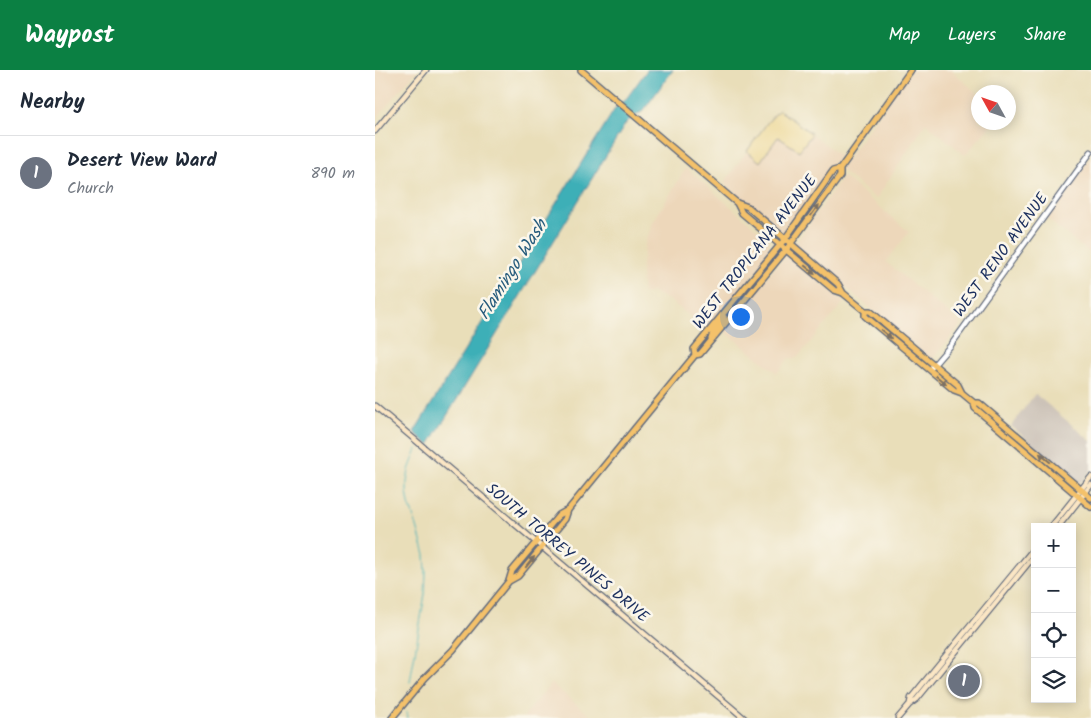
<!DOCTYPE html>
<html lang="en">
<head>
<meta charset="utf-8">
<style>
  :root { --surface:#fff; --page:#f2f2f3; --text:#1f2937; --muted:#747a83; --line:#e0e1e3; --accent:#0b8043 }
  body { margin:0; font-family:Kalam,sans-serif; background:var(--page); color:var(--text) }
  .controls { position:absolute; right:15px; bottom:15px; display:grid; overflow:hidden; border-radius:0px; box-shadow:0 2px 12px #0003 }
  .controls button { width:45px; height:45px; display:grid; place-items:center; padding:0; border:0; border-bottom:1px solid var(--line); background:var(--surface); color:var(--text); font:25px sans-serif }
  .compass { position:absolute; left:596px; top:15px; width:45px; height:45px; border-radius:50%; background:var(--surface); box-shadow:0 2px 12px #0003; rotate:310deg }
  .you { position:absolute; left:365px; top:246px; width:18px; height:18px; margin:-12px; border:4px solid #fff; border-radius:50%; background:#1a73e8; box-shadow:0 0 0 8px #1a73e833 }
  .badge { display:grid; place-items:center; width:32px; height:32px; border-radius:50%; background:var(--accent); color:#fff; font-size:16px; font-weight:700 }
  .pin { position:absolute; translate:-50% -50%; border:2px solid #fff; box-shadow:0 1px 5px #0006 }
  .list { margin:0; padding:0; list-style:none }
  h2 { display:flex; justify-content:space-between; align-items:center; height:65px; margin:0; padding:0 20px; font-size:21px }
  h2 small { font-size:16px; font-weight:400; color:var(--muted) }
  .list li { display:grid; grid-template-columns:32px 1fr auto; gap:15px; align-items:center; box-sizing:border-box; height:75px; padding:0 20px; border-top:1px solid var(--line) }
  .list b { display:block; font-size:19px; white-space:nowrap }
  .list p { margin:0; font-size:16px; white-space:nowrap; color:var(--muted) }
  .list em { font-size:16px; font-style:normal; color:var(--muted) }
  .icon { flex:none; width:28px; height:28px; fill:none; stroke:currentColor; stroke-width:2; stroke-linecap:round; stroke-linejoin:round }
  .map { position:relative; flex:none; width:716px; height:648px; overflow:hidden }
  header { display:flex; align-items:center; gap:30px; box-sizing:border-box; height:70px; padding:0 25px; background:var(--accent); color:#fff }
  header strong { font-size:24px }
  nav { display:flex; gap:28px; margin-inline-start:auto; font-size:18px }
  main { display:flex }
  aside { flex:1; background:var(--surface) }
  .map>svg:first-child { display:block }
  .built { fill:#edd7ba }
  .industrial { fill:#ccc2b8 }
  .sand { fill:#eeda9e; stroke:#84847e }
  .water { fill:#3eafb7; stroke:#2c6f8a }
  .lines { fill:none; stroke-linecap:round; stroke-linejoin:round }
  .stream { stroke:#3eafb7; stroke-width:1 }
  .tertiary-casing { stroke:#636c7e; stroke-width:7 }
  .secondary-casing { stroke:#636c7e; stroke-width:7 }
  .primary-casing { stroke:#636c7e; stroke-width:8 }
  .tertiary { stroke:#fff; stroke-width:4.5 }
  .secondary { stroke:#fbe6c4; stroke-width:4.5 }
  .primary { stroke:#f4c16b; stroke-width:5 }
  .oneway { fill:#7d7164 }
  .labels { text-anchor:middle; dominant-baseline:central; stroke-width:5; stroke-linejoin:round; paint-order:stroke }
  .street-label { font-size:16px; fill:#1b2f5e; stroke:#fbf7ec }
  .water-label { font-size:18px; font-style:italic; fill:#275c7d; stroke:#fbf7ec }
</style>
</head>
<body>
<header>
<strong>Waypost</strong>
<nav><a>Map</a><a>Layers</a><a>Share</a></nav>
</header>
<main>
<aside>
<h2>Nearby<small></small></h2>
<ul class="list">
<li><span class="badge" style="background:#6b7280">1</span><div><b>Desert View Ward</b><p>Church</p></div><em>890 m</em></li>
</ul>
</aside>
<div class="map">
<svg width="716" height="648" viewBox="0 0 716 648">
  <rect width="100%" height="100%" fill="#fbf7ec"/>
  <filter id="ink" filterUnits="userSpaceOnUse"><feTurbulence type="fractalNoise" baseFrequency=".02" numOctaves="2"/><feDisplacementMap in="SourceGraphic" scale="10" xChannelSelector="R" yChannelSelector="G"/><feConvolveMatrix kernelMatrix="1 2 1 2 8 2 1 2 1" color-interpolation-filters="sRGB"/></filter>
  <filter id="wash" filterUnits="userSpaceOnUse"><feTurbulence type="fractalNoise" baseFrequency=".0096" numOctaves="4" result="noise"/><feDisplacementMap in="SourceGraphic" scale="20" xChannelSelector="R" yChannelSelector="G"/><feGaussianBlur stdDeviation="1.12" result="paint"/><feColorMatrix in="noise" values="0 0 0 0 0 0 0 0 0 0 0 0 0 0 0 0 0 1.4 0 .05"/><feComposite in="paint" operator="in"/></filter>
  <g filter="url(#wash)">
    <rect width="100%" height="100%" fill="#e9deb9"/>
    <path class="built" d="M0,0H42L0,50Z
      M536,0H576L603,24L604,52L618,53L590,85L551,53L501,129L465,99Z
      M437,64L465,86L409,165L349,113L372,81L385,92L403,66L424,81Z
      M716,86V184L672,149Z
      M311,98L394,170L395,185L332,259L294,230L278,222L268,224L266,202L270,174L278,152Z
      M468,106L534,162L511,192L586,254L557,290L482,227L420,174Z
      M412,185L415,186L469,232L422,288H414L402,303L348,260L405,191Z
      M176,613L218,648H148Z"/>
    <path class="industrial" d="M660,324L716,371V400L708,411L706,412H703L636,356Z"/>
    <path class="sand" d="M404,40L437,64L424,81L403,67L385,92L372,81L392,53Z"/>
    <path class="water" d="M272,0H298L268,41L254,50L251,53L54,375L39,362L241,37L251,29Z"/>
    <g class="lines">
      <path class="stream" d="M35,612L50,524L51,502L50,485L42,457L34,434L32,422V412L34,400L42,379
        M32,642L33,648"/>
    </g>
  </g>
  <g filter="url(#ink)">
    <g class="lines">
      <g class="tertiary-casing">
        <path id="tertiary" d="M557,297L576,275L716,82"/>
      </g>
      <g class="secondary-casing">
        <path id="secondary" d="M0,61L51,0
          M0,336L369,648
          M676,457L716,407
          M683,457L716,415
          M535,633L536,628L660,477
          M523,648L534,635L542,629L660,485"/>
      </g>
      <g class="primary-casing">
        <path id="primary" d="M206,0L362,133L373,137L463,214L468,223
          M362,133L367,143L459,220L468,223L490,241H495L583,315L587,323L599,333L600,338L716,437
          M490,241V246L579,320L587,323
          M336,269L338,263L349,247
          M320,285L319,279L410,169L458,101L465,99
          M599,333H604L716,428
          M134,511L143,506L190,449L193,440L320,285L325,284L411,180L465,106V99L536,0
          M17,648L50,608L78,580L134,511L137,501L184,445L193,440"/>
      </g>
      <use href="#tertiary" class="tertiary"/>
      <use href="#secondary" class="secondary"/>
      <use href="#primary" class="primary"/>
    </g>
    <defs><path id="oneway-solid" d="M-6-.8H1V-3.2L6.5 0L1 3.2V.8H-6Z" transform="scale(1.25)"/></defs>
    <g class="oneway">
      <use href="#oneway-solid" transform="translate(440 140) rotate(-54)"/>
      <use href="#oneway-solid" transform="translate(435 200) rotate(40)"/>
      <use href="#oneway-solid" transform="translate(511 264) rotate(40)"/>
      <use href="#oneway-solid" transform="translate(566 310) rotate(40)"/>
      <use href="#oneway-solid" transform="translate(670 388) rotate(-140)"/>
      <use href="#oneway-solid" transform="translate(155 492) rotate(-51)"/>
    </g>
  </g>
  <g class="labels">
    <g class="street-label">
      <text transform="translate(380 182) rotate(-52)">WEST TROPICANA AVENUE</text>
      <text transform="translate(626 185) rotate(-54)">WEST RENO AVENUE</text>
      <text transform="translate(192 483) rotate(40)">SOUTH TORREY PINES DRIVE</text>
    </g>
    <g class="water-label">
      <text transform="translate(138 200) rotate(-58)">Flamingo Wash</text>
    </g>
  </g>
</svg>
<div class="controls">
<button>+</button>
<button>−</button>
<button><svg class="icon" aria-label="locate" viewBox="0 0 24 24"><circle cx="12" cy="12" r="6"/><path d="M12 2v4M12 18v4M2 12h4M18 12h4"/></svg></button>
<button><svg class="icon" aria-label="layers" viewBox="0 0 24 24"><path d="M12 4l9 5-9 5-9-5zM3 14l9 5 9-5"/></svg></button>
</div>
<svg class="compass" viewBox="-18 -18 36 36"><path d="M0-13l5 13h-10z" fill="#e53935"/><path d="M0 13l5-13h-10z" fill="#747a83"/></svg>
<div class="you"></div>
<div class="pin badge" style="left:589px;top:611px;background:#6b7280">1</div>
</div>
</main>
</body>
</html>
